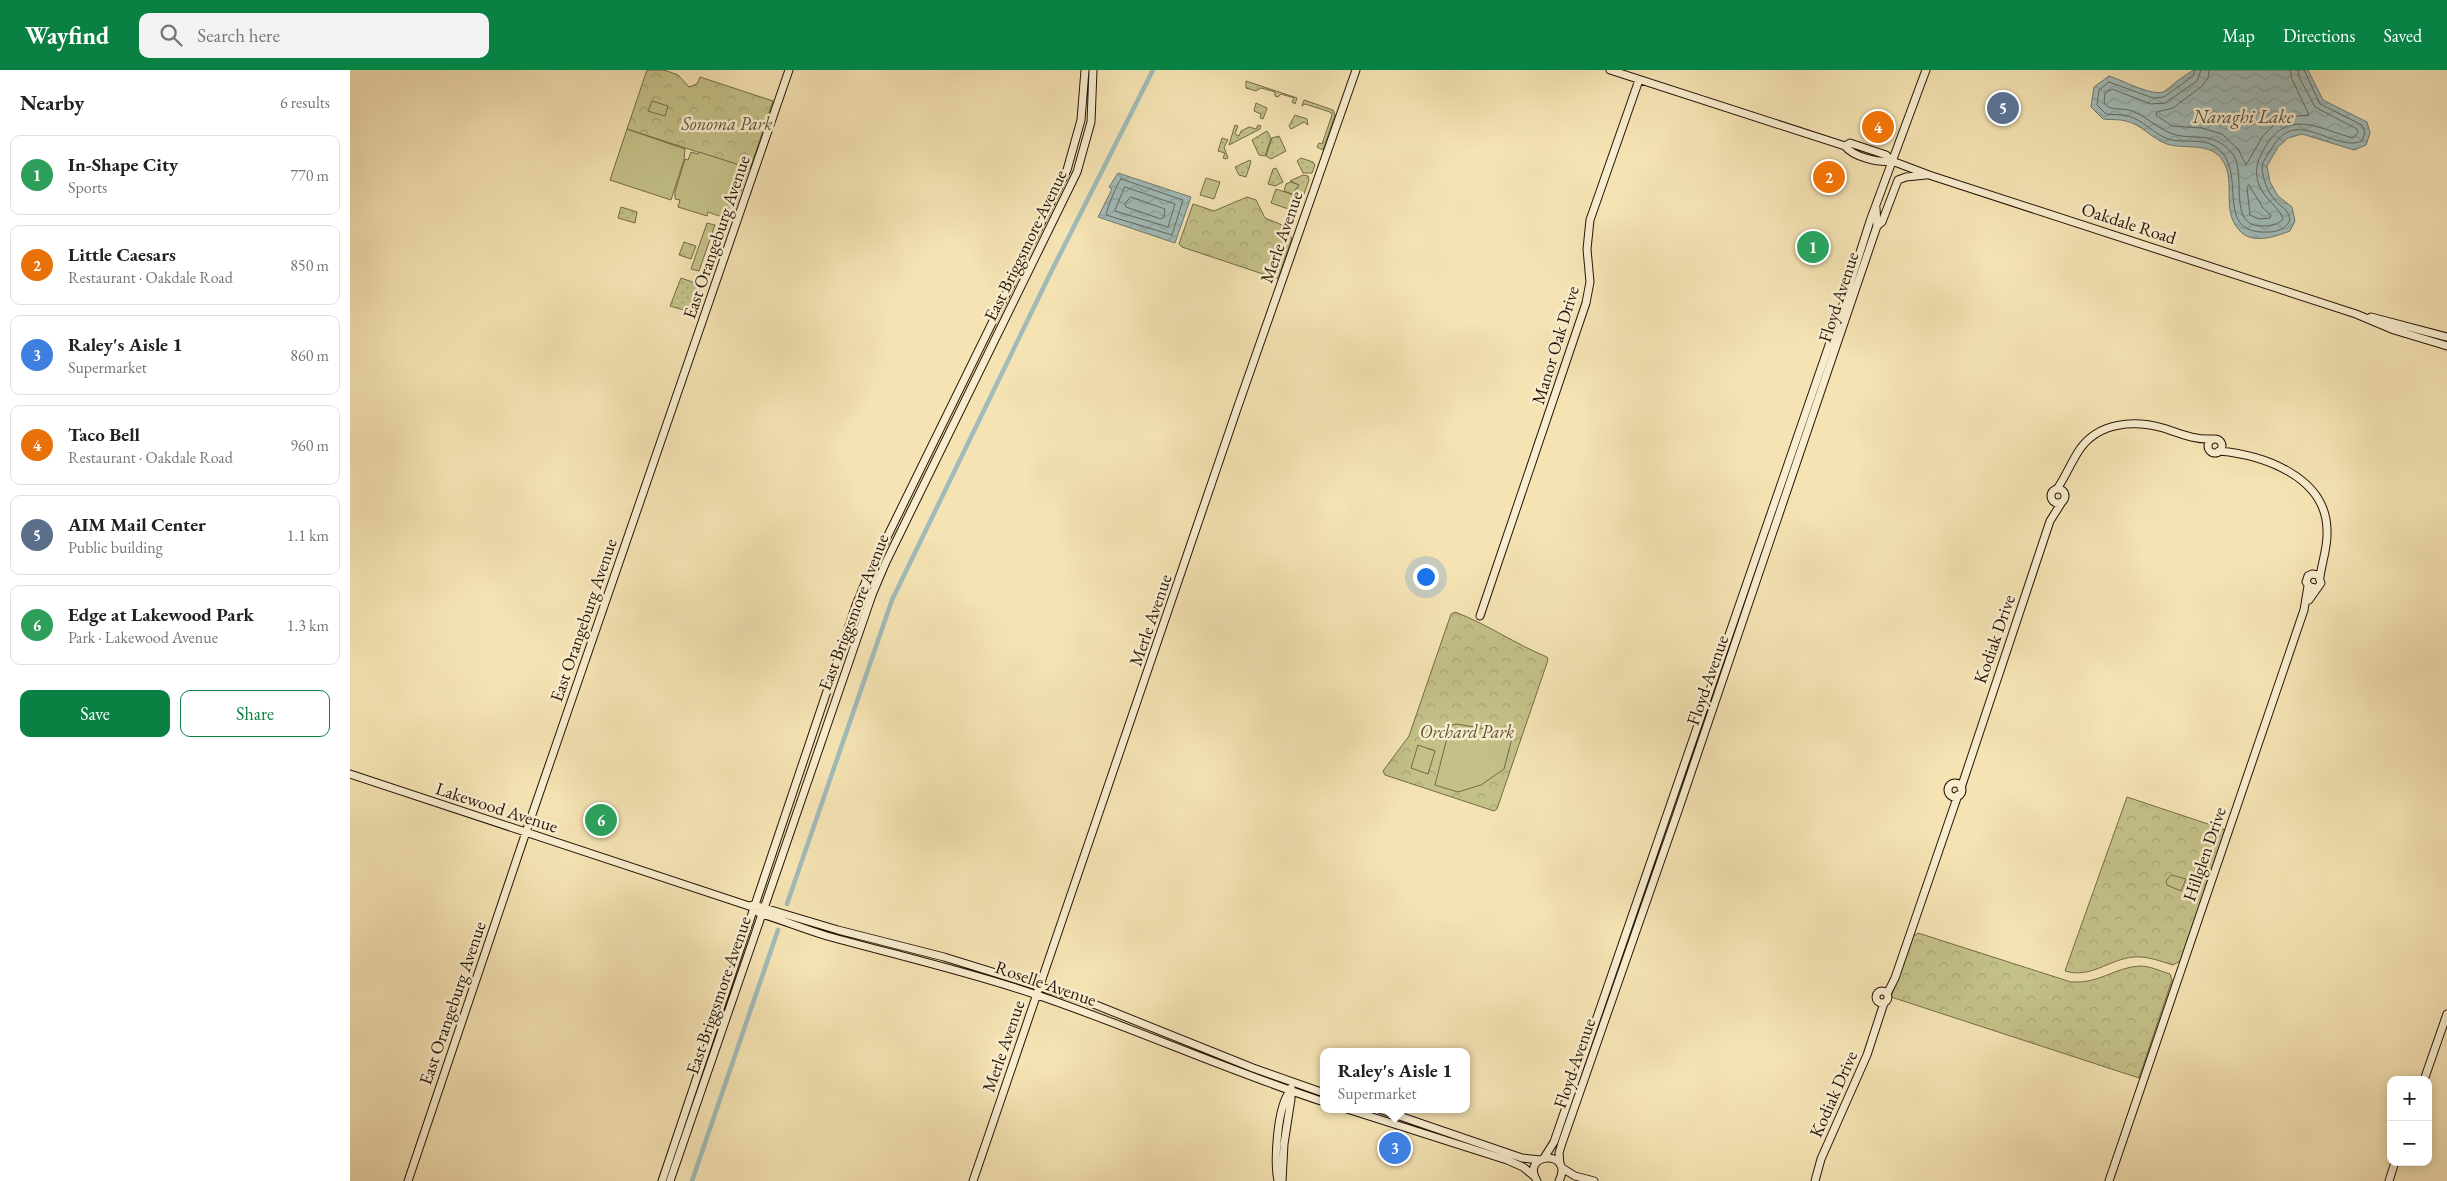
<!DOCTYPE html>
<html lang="en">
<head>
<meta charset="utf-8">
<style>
  :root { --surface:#fff; --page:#f2f2f2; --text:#202124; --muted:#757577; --line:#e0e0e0; --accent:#0b8043 }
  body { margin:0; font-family:"EB Garamond",serif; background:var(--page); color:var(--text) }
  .controls { position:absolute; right:15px; bottom:15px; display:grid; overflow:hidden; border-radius:10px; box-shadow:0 2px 12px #0003 }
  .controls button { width:45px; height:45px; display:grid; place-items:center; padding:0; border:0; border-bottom:1px solid var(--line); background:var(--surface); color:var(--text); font:25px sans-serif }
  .you { position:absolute; left:1075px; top:506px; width:18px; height:18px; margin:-12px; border:4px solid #fff; border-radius:50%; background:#1a73e8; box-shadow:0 0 0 8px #1a73e833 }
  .badge { display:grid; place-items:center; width:32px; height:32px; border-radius:50%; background:var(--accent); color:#fff; font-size:16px; font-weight:700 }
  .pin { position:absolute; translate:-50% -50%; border:2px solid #fff; box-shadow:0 1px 5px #0006 }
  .popup { position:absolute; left:970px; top:978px; width:150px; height:65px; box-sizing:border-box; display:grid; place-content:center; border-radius:10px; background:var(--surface); filter:drop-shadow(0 1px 4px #0005); font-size:16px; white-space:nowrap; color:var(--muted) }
  .popup b { font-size:19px; color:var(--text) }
  .popup::after { content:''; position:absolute; left:50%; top:100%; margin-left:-10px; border:10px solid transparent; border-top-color:var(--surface) }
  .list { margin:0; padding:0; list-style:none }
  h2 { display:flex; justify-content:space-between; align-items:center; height:65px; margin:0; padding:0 20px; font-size:21px }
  h2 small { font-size:16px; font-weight:400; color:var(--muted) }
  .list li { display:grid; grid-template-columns:32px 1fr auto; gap:15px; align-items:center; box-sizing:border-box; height:80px; margin:0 10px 10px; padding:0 10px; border:1px solid var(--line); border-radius:10px }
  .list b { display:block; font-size:19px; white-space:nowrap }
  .list p { margin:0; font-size:16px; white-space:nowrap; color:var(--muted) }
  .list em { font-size:16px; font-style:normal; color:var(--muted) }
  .actions { display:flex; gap:10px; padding:15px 20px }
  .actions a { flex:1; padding:11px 0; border:1px solid var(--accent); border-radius:10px; text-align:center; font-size:18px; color:var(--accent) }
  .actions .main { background:var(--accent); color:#fff }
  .icon { flex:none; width:28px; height:28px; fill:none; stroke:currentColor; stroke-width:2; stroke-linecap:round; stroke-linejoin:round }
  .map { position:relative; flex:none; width:2097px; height:1111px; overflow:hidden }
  header { display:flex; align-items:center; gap:30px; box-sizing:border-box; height:70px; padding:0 25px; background:var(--accent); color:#fff }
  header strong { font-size:24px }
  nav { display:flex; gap:28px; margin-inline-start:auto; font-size:18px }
  .search { width:350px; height:45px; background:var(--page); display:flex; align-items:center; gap:12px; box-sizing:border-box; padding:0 18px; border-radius:10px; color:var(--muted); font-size:19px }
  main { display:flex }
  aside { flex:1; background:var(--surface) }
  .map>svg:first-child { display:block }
  .grass { fill:url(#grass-dots); stroke:#746a48 }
  .park { fill:url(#park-crowns); stroke:#746a48 }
  .pitch { fill:#c3c188; stroke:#746a48 }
  .water { fill:url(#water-waves); stroke:#707871 }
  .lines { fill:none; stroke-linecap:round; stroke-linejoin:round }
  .shore { stroke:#646860; stroke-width:1 }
  .canal { stroke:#a1bbb8; stroke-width:4.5 }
  .secondary-casing { stroke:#261407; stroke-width:9 }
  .secondary { stroke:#f8edce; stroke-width:7 }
  .labels { text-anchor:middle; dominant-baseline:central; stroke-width:5; stroke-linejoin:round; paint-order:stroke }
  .park-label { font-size:18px; font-style:italic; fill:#5d5134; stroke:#f8edce }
  .street-label { font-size:18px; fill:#261407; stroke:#f8edce }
  .water-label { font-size:19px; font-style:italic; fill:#514e45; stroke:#f8edce }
</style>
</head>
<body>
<header>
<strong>Wayfind</strong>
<div class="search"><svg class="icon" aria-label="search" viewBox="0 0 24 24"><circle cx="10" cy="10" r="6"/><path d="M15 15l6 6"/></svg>Search here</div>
<nav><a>Map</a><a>Directions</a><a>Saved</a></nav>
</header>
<main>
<aside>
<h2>Nearby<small>6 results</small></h2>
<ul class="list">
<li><span class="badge" style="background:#2e9e5b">1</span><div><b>In-Shape City</b><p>Sports</p></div><em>770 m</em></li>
<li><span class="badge" style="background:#e8710a">2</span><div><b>Little Caesars</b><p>Restaurant · Oakdale Road</p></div><em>850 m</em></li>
<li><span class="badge" style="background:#3f7fe0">3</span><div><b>Raley's Aisle 1</b><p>Supermarket</p></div><em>860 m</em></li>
<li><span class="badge" style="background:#e8710a">4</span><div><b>Taco Bell</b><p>Restaurant · Oakdale Road</p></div><em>960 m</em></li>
<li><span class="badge" style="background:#5c6f8a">5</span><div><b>AIM Mail Center</b><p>Public building</p></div><em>1.1 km</em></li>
<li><span class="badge" style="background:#2e9e5b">6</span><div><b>Edge at Lakewood Park</b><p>Park · Lakewood Avenue</p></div><em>1.3 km</em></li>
</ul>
<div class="actions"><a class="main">Save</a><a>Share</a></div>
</aside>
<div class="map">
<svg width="2097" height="1111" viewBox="0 0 2097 1111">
  <defs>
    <pattern id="grass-dots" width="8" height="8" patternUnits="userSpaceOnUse" patternTransform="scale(1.25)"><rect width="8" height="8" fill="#c3c188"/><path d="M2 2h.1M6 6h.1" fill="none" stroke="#a7a574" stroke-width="1.8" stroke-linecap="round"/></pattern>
    <pattern id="park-crowns" width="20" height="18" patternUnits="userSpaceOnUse" patternTransform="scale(1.25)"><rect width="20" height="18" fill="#c3c188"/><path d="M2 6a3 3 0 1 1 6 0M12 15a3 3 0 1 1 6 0" fill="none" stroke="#a7a574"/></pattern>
    <pattern id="water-waves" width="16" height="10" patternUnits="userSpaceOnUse" patternTransform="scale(1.25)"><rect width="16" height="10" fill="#a1bbb8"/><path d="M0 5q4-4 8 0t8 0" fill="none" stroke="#8aa09d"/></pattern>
  </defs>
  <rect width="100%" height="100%" fill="#f5e3b3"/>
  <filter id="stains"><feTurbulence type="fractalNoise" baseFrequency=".004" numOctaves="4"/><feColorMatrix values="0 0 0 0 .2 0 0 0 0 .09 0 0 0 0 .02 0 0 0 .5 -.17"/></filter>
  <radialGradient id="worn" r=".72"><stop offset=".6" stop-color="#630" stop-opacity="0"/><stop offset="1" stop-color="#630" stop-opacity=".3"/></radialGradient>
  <path class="grass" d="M896,11L947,28L945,34L942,32L944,28L931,24L928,27L925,26V22L911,18L906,21L896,18Z
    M954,30L983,40L985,45L973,80L967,77L969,73L972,74L982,45L980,42L955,34L952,36Z
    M906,33L917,38L913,49L910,48L911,44L904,41Z
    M945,45L957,49L958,55L954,52L941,59L939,56Z
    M885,55L888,56L885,64L889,66L891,61L899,57L906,59L908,55L911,56L910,59L879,75Z
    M917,61L921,68L915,86L909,85L902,70Z
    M929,66L936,81L921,89L916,86L922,68Z
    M872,68L878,70L874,77L878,88L876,89L873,88L875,83L868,81Z
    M951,88L963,92L965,95L962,103H953L947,91Z
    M900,90L901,92L896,107L889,105L885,97Z
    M926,98L933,112L925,116L918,114L923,99Z
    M953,105L958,106L959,110L953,127L942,124L949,115L940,111Z
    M271,137L287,142L285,153L268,148Z
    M331,208L348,214L347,217L350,219L344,238L337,241L320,236Z"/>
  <path class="park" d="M297,0H314L328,5L339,17L347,14L350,7L423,31L400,99L277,59Z
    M941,112L949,115L942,124L934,121L936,114Z
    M897,127L906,130L915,148L942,159L940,167L942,168L928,209L832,177L829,174L843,134L864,141Z
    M334,172L346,176L341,189L329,185Z
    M1105,542C1137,554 1165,574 1197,587L1198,590L1147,739L1144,741L1035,705L1033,701L1059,666L1101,544Z
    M1777,727L1876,760L1832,890L1823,895C1810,891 1797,886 1784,887C1759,889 1741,909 1715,901Z
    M246,737H257L262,740L263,745L258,761L238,756Z
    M1568,863L1721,912C1750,914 1765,897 1790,896C1800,896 1810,901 1820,904L1822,910L1789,1008L1541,927L1562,867Z"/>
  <path class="pitch" d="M302,31L318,36L315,46L298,41Z
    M277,59L335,79L334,90L321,130L260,110Z
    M341,82L348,84L349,82L399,98L383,144L376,145L375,148L358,142L357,146L328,137L330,130L325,129V122L335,89L338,90Z
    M856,108L870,112L864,129L850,125Z
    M926,119L952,128L947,142L921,133Z
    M357,153L365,155L349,201L341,199Z
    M1107,654L1163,664L1154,699L1131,715L1108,722L1085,715L1099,660L1102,655Z
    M1068,675L1085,681L1078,704L1061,698Z
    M1821,805L1836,809L1831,821L1817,815L1816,811Z"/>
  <path class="water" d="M1844,0H1958L1973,30L2017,52L2020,63L2016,75L2004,80L1952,64L1938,68L1928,77L1917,96L1920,112L1928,126L1942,137L1945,151L1940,161C1927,166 1905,174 1892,163C1869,142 1887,113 1873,91C1861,71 1835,80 1817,74C1802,69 1791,54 1776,51C1769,49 1761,50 1753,49L1741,37L1744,17L1759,6C1772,10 1805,28 1815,21C1825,13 1833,6 1844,0Z
    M768,103L841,127L825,173L748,147L762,119L759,117Z"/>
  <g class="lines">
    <path class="shore" d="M1845,0L1843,6L1814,27L1803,28L1759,12L1749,20L1747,35L1756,44C1763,45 1771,44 1778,46C1793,50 1804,64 1818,69C1833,74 1852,67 1866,77C1900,101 1861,165 1918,162C1927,162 1936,159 1940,150C1938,139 1932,138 1925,130C1917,121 1913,109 1912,98C1912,91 1919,83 1922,78C1946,35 1984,83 2012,71L2015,63L2012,55L1970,34L1954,0
      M1851,0L1847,11L1815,33L1801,34L1762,19L1755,23L1754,33C1761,42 1772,37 1782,41C1795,46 1805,56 1818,62C1842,73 1861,58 1882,83C1898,103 1876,157 1912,156C1920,156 1928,155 1933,149C1931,139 1914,129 1909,115C1904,101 1907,91 1914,79C1937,37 1969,59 2003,68L2008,63L2007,59L1965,37L1949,7L1948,0
      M1859,0L1858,8L1852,16L1823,38L1807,42L1806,45L1822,56L1852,58L1872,64L1888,79L1896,95L1913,66L1926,53L1947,46L1959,45L1942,9L1940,0
      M771,109L833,130L822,165L756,145C757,139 767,113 771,109Z
      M1899,115L1913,138L1921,145L1920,148L1909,149L1900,145L1897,118Z
      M775,117L825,134L818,157L765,141Z
      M781,127L815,139L814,147L811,149L776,137L775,134Z"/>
    <path class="canal" d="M437,834L542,530L701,202L803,0
      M342,1111L428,860"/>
    <g class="secondary-casing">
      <path id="secondary" d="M1260,0L1495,76C1503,87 1529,93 1542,91
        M1495,76L1500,73L1536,85L1542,91L1579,105L2006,244L2044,260L2097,276
        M1527,156L1532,152L1548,110L1556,107L1576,105
        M2021,247L2097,267
        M1858 376a7 7 0 1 1 14 0a7 7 0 1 1-14 0Z
        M1869,381C1914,385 1977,407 1977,461C1978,476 1972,492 1970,507
        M1701 426a7 7 0 1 1 14 0a7 7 0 1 1-14 0Z
        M1707,419C1716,406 1721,392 1730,379C1749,352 1784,350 1813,358C1829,363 1844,370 1862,369
        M1959,530L1971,513L1968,505L1962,504L1958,506L1956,512L1960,517L1965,518
        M1130,546L1236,233L1240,212L1237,179L1240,150L1289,10
        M0,704L399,836L404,835L488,860L594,887L736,931L903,998L974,1023
        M1598 720a7 7 0 1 1 14 0a7 7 0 1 1-14 0Z
        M1611,718L1700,451L1712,432
        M409,843C432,850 454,859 477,866C546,885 616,901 684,924C782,957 876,1000 974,1032
        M1526 927a6 6 0 1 1 12 0a6 6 0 1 1-12 0Z
        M1537,924L1545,908L1608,725
        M2074,1010L2097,944
        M997,1039L1157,1090L1173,1097L1184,1106
        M1029,1039L1172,1088L1190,1090
        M1194,1088L1204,1072L1496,226L1520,151L1576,0
        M1210,1094L1209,1083L1212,1073L1328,741L1527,156L1526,138
        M1212,1098L1225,1106L1244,1111
        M58,1111L176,762L439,0
        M312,1111L506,535L518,506L717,100L731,50L735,0
        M320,1111L522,525L536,492L727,102L741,52L743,0
        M623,1111L888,336L1006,0
        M928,1111C924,1091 927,1037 940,1021
        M932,1111L934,1074L941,1029V1018
        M1187,1111C1169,1082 1225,1079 1209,1111
        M1465,1111L1471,1089L1517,985L1534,933
        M1759,1111L1954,540L1958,516
        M2039,1111L2045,1092"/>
    </g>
    <use href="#secondary" class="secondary"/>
  </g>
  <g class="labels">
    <g class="park-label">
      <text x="377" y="53">Sonoma Park</text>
      <text x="1117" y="661">Orchard Park</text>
    </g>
    <g class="street-label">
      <text transform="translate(1779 153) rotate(18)">Oakdale Road</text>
      <text transform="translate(366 167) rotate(-71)">East Orangeburg Avenue</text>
      <text transform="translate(931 167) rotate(-71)">Merle Avenue</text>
      <text transform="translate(675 175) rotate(-64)">East Briggsmore Avenue</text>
      <text transform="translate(1488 227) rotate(-72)">Floyd Avenue</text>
      <text transform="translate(1205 275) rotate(-73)">Manor Oak Drive</text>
      <text transform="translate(503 542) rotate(-69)">East Briggsmore Avenue</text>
      <text transform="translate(233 550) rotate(-71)">East Orangeburg Avenue</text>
      <text transform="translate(800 550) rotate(-71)">Merle Avenue</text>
      <text transform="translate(1644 569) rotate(-71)">Kodiak Drive</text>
      <text transform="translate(1357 610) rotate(-71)">Floyd Avenue</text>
      <text transform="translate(147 737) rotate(18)">Lakewood Avenue</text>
      <text transform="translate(1854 784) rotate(-71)">Hillglen Drive</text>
      <text transform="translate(696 913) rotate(19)">Roselle Avenue</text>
      <text transform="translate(368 925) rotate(-71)">East Briggsmore Avenue</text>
      <text transform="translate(102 933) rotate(-71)">East Orangeburg Avenue</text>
      <text transform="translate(653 976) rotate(-71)">Merle Avenue</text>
      <text transform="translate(1224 993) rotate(-71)">Floyd Avenue</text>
      <text transform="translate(1483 1024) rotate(-66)">Kodiak Drive</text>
    </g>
    <g class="water-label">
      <text x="1893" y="46">Naraghi Lake</text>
    </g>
  </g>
  <rect width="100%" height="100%" filter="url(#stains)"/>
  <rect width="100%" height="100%" fill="url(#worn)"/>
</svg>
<div class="controls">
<button>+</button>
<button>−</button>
</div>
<div class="you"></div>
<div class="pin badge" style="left:1463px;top:177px;background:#2e9e5b">1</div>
<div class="pin badge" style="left:1479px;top:107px;background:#e8710a">2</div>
<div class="pin badge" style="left:1045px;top:1078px;background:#3f7fe0">3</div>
<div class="popup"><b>Raley's Aisle 1</b>Supermarket</div>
<div class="pin badge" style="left:1528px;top:57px;background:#e8710a">4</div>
<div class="pin badge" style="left:1653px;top:38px;background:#5c6f8a">5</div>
<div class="pin badge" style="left:251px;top:750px;background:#2e9e5b">6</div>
</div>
</main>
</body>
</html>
